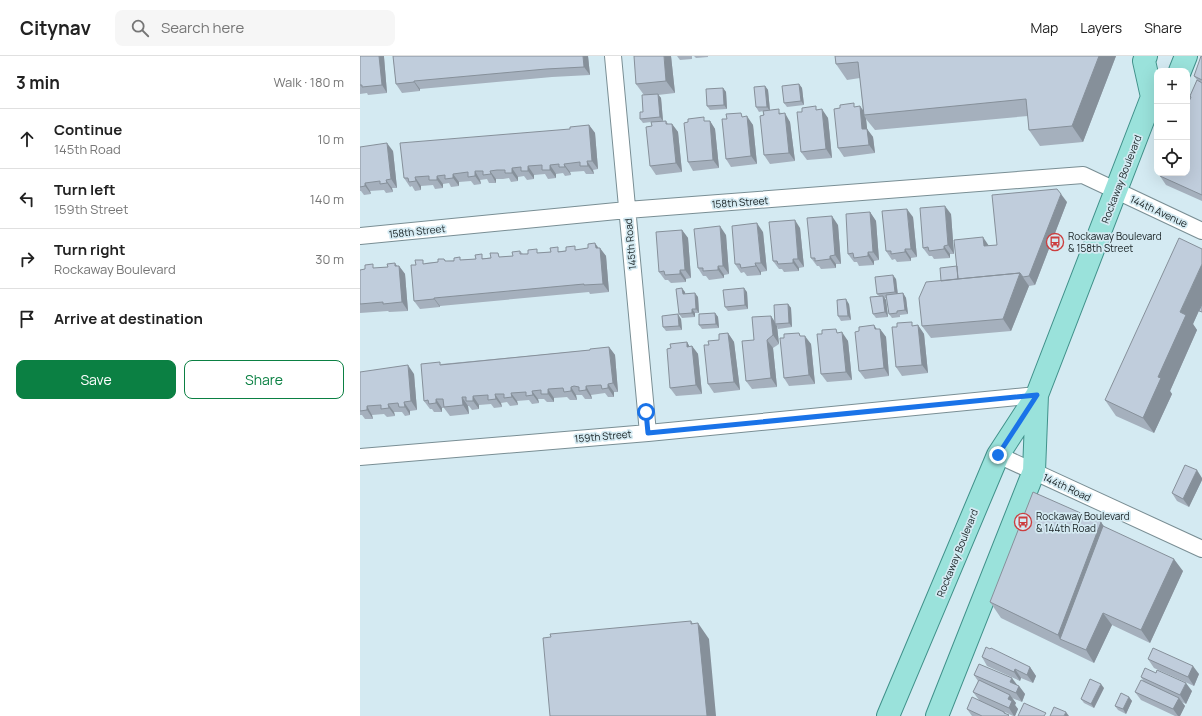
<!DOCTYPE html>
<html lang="en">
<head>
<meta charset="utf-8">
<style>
  :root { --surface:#fff; --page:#f6f6f6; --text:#222; --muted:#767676; --line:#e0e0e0; --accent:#0b8043 }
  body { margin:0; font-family:Manrope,sans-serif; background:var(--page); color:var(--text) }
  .controls { position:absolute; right:12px; top:12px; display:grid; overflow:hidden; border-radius:8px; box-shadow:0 4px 16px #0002 }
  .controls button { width:36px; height:36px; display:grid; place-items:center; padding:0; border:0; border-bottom:1px solid var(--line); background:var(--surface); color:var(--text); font:20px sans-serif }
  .stop { position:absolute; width:12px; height:12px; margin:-9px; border:3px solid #1a73e8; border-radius:50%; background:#fff }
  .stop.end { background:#1a73e8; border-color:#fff; box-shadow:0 1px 4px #0008 }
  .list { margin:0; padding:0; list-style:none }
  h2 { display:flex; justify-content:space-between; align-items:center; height:52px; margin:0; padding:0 16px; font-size:17px }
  h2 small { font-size:13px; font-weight:400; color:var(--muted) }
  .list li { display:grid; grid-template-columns:26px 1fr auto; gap:12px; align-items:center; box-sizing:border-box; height:60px; padding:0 16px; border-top:1px solid var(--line) }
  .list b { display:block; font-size:15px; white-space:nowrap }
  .list p { margin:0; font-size:13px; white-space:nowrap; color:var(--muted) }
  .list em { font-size:13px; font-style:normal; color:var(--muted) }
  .actions { display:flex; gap:8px; padding:12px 16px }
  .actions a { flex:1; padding:9px 0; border:1px solid var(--accent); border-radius:8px; text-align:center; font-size:14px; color:var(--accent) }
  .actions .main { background:var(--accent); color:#fff }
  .icon { flex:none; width:22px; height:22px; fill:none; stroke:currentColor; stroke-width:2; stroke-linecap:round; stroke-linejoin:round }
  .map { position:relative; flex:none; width:842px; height:660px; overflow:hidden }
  header { display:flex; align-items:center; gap:24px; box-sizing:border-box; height:56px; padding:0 20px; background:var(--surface); border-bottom:1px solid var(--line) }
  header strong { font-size:19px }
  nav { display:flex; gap:22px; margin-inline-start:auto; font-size:14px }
  .search { width:280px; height:36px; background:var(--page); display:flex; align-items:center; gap:10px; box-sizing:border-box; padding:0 14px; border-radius:8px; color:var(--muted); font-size:15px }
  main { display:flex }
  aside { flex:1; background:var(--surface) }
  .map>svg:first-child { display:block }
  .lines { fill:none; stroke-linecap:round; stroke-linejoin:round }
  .minor-casing { stroke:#798e94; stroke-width:18 }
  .primary-casing { stroke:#40918a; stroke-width:24 }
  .minor { stroke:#fff; stroke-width:16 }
  .primary { stroke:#9ae2db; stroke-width:22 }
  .wall { fill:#a5b0bd }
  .shaded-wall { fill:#86909a }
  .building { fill:#c0cddc; stroke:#86909a }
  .route { stroke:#1a73e8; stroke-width:5 }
  .labels { text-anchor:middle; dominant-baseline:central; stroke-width:3.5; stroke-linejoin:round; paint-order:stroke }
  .street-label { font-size:10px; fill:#161f21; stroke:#d4eaf2 }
  .poi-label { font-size:10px; fill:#161f21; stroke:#d4eaf2; text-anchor:start }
</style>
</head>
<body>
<header>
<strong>Citynav</strong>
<div class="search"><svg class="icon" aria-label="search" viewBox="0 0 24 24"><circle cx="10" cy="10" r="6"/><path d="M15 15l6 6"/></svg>Search here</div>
<nav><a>Map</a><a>Layers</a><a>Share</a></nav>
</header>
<main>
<aside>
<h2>3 min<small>Walk · 180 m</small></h2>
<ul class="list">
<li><svg class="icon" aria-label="ahead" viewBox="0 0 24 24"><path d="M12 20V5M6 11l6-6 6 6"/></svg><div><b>Continue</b><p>145th Road</p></div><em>10 m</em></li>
<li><svg class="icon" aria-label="left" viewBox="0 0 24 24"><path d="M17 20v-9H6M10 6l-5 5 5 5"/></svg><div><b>Turn left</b><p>159th Street</p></div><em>140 m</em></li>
<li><svg class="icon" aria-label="right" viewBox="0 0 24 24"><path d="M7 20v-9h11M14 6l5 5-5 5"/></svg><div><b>Turn right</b><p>Rockaway Boulevard</p></div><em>30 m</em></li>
<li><svg class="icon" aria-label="arrive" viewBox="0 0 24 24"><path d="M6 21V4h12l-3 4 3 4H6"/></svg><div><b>Arrive at destination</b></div></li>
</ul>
<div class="actions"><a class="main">Save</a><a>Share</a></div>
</aside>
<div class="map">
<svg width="842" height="660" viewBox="0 0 842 660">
  <rect width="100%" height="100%" fill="#d4eaf2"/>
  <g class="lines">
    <g class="minor-casing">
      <path id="minor" d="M253,0L288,377
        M0,180L267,154L723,119L842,175
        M638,399L842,493
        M0,401L288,377L677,339"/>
    </g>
    <g class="primary-casing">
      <path id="primary" d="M820,15L826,0
        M528,660L638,399L677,339L792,41L784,5L786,0
        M577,660L674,415L677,339"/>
    </g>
    <use href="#minor" class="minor"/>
    <use href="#primary" class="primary"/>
  </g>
  <path class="wall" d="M0,0L24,1L27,37L8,39L7,37L0,38Z
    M33,0H228L230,19L192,21L60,33V35L42,37L36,28Z
    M311,0L315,37L298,39L301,42L303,65H306L308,68H312L318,76L322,116L296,119L290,110L292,70L291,66L283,67L280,63L283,56L284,39L276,28Z
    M317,0H332V3L320,4Z
    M334,0H348V1L336,2Z
    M475,0H756L723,86L680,90L669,74L668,60L515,74L506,63L507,73L513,81L515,97L484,101L478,92L496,51L503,55L500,22L487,24L476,8Z
    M842,0V145L806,129L800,120L827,117L830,41V40L837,24L834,20Z
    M439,28L442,32L444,49L427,51L424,47Z
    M405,30L408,34L410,55L422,57L430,66L435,105L410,108L404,99L403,55L399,56L396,51Z
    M363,32L366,36L367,53L350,54L347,50Z
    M458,53L468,62L472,102L447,104L441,96Z
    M384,61L393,69L397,108L371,111L366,103Z
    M347,65H350L355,73L359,112L333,115L328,106Z
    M229,69L235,77L238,113L233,114L234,118H226L224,115L210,116L211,119L205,120L203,117L196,118V122L188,123L185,118L174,119V123L167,124L164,120L158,121V125L151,126L149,122L143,123H136V127H129L127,123L120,124L121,128L114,129L111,125L99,126V130L91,131L89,127L83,128V132L75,133L73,129L61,130V134L55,135L52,130L50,131L44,122L210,73Z
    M0,91L33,95L37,132H32L33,136L26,137L24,134L10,135L11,138L4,139L1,135H0Z
    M707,146L675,229L669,230L651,275L571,282L562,270L581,225L629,190L637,189Z
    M510,156L516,165L519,204L514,205V209L499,210L497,206H494L488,198Z
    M591,158L594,198H590V202L574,203L572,200H569L563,192Z
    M553,161L557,201L551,202V205L537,206L535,203L532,204L526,195Z
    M478,169L481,208H476V212L461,213L459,210H457L451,202Z
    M440,172L444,211L439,212V215L424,216L422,213H419L413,205Z
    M322,174L328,182L331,222L326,223V226L311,227L308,224H305L299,216Z
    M403,176L407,215L401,216V219L387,220L384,216L381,217L375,208Z
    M366,179L369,218L364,219V222L349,224L346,220H343L338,212Z
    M239,192L246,200L249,236L230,238L229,236L80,250V251L60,253L54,245L65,207L78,206L84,203L86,205L153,200L160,195L163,198Z
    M35,207L37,210H39L45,218L48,255L29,256L28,255L0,257V214L28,211Z
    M536,223L538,238L543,237L546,242L548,258L540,259V261L532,262L529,258L527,242H525L526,244L528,261L516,262L513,258L519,240L517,238Z
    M325,236V238L338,241L339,257H335V261L322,262L319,258Z
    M387,236L388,253L368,255L365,251Z
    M428,248L431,252L432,271L418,273L417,270L419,288L413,292L417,331L392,333L386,325L394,284L411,260L415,266Z
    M489,248L491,264L481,265L478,260Z
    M842,248L833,268L837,274L810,335L812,338L794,377L756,360L745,344Z
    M355,257L358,261L359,272L342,273L339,269Z
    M321,263L322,274L306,275L303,271Z
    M554,269H558L564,278L568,317L542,320L536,311Z
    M517,273H520L526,281L529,320L505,323L499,315Z
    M368,277L374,286L380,334L354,337L348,328L349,289L359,284Z
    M479,277L488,285L492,324L467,326L461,318Z
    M442,280L451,288L455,328L429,330L424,322Z
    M327,286L329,290H332L338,298L342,338L316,340L310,332L311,292Z
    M249,291L255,299L258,336H254V341H248L245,337L231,339L232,343H225L222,339H216L217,344H210L207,341L194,342V346H187L184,343H178L179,347L172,348L169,344L157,345L158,349L150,350L147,346L141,347L142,351L134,352L131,348L119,349V353L112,354L109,350H108L109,358L90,360L84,352H82V356H74L72,353H70L64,345L81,308L230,294Z
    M0,316L54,318L57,354L50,355V359L45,360L42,356H34L35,360L27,361L24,358L12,359L13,363H5L2,359H0Z
    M842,422V424L829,451L817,445L812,437Z
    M741,466L743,470L823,515L790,587L752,569L734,607L641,562L630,546Z
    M622,601L670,611L676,620L673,627L661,622L660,625L627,610Z
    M788,603L839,618L834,630L794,612Z
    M614,619L659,630L665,638L662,646L652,642L656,647L655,649L658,653L655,660H653L645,656L646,658L649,660H612L607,653L619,644L613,636L618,625Z
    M781,621L832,635L826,648L822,646L825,650L820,660H815L781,644L775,636L784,626Z
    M744,632L734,652L724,647L721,643Z
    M769,641L772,645L766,658L758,654L755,650Z"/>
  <path class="shaded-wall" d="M19,0H24V1L27,37L22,29Z
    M223,0H228L230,19L224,11Z
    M304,0H311L315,37L306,25Z
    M739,0H756L723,86L712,70Z
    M54,25L60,33V35L54,26Z
    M439,28L442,32L444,49L441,45Z
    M405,30L408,34L410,55L407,51Z
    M363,32L366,36L367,53L364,49Z
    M298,38L301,42L303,65L300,61Z
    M500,50L506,58L504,59L506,63L508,80L507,73L513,81L515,97L509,89L502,73Z
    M462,53L468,62L472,102L466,93Z
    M425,57L430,66L435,105L429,97Z
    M387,60L393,69L397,108L391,100Z
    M350,65L355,73L359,112L353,104Z
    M312,68L318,76L322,116L316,107Z
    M229,69L235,77L238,113L232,105Z
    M27,87L33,95L37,132L31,123Z
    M227,105L233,114L234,118L228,110Z
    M204,108L210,116L211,119L205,111Z
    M190,109L196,118V122L190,114Z
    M168,110L174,119V123L168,115Z
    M152,112L158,121V125L152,117Z
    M115,115L120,124L121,128L115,120Z
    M130,115L136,123V127L131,118Z
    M93,118L99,126V130L93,122Z
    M77,120L83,128V132L77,124Z
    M55,121L61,130V134L56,125Z
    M26,124L32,132L33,136L27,127Z
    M5,127L10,135L11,138L5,130Z
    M701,138L707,146L675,229L669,220Z
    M585,150L591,158L594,198L588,189Z
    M547,153L553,161L557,201L551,193Z
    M510,156L516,165L519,204L513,196Z
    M472,160L478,169L481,208L475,199Z
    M435,164L440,172L444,211L438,203Z
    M397,167L403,176L407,215L401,207Z
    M360,170L366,179L369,218L363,210Z
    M322,174L328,182L331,222L325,214Z
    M623,181L629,190H624Z
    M235,187L240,194V192L246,200L249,236L243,228Z
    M584,190L590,198V202L584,193Z
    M545,193L551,202V205L545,196Z
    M508,196L514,205V209L508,200Z
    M470,200L476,208V212L470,203Z
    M433,203L439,212V215L433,207Z
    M35,207L39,214V210L45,218L48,255L42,246Z
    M395,207L401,216V219L396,210Z
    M842,208V248L833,268L837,274L810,335L812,338L794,377L783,362L798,321L820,256Z
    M358,210L364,219V222L358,214Z
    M320,214L326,223V226L320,218Z
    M660,217L669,230L651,275L643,263Z
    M533,219L536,223L538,241L535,236Z
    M322,232L325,236L326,242L323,238Z
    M384,232L387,236L388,253L385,249Z
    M335,237L338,241L339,257L336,253Z
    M543,237L546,242L548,258L545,254Z
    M523,240L526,244L528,261L525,256Z
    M74,242L80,250V251L74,243Z
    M486,243L489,248L491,264L488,260Z
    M428,248L431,252L432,271L429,267Z
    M332,253L335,257V261L332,257Z
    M355,257L358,261L359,272L356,268Z
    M318,258L321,263L322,274L319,270Z
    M411,260L416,268H415L417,270L419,288L413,279Z
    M514,269L520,278V273L526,281L529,320L524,312L515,273Z
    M558,269L564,278L568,317L562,309Z
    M482,276L488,285L492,324L486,316Z
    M368,277L374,286L380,334L374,326Z
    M445,280L451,288L455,328L449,319Z
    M407,284L413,292L417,331L411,322Z
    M327,286L332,295V290L338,298L342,338L336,329L327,291Z
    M249,291L255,299L258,336L253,327Z
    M48,309L54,318L57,354L51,345Z
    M248,328L254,336V341L248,332Z
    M226,330L231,339L232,343L226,334Z
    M211,331L216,339L217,344L211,335Z
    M188,333L194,342V346L188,338Z
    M172,335L178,343L179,347L173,339Z
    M151,337L157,345L158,349L152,341Z
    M135,338L141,347L142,351L136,343Z
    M113,340L119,349V353L113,345Z
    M102,341L108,350L109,358L103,349Z
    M76,343L82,352V356L76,347Z
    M44,346L50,355V359L45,351Z
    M28,348L34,356L35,360L29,352Z
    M7,350L12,359L13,363L7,354Z
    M837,414L842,422V424L829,451L823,443Z
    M741,466L752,482L700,583L698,579Z
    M814,503L823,515L790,587L781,574Z
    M743,557L752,569L734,607L726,594Z
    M331,565L339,577L338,567L349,583L356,660H347Z
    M833,610L839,618L834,630L828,621Z
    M670,611L676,620L673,627L667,619Z
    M655,613L661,622L660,625L654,616Z
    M652,622L658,630L650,626Z
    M826,627L832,635L826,648L820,639Z
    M741,628L744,632L734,652L731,648Z
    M659,630L665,638L662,646L656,637Z
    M650,639L656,647L655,649L658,653L655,660H654L649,652L648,643Z
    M769,641L772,645L766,658L763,653Z
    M819,642L825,650L820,660H818L813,653Z
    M706,656L709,660H704Z"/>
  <path class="building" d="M0,0H19L22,29L2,31V29H0Z
    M33,0H223L224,11L186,13L54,25V26L36,28Z
    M274,0H304L306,25L276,28Z
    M475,0H739L712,70L669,74L666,43L504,59L498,6L476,8Z
    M841,0H842V24L834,20Z
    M837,24L842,27V139L800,120L801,117H827V50L831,41L830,40Z
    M439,28L441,45L424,47L422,30Z
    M405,30L407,51H396L394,31Z
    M363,32L364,49L347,50L346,33Z
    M298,38L300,61L280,63V56H283L282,39Z
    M494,47V51L500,50L502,73H507L509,89L478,92L474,53L480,52V49Z
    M456,50V54L462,53L466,93L441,96L437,56H442V52Z
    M419,53V58L425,57L429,97L404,99L400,60L404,59L403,55Z
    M381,57L382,61L387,60L391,100L366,103L362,63H367L366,58Z
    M344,61V65H350L353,104L328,106L324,67L328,66V63Z
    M306,65V68H312L316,107L290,110L286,71L292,70L291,66Z
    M229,69L232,105H227L228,110H220V106L204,108L205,111H199V108L190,109V114H182V109L168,110V115H161V111L152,112V117H145V114H137L130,115L131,118L123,119V115H115V120L108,121V116L93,118V122L85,123V119L77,120V124H69V120L55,121L56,125L49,126L48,122H44L40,87L210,73V71Z
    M27,87L31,123L26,124L27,127L20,128V125L5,127V130L0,131V91Z
    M697,133L701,138L669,220L663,221L660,217L598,223L594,184L623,181L624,190L637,189L632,139Z
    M585,150L588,189L584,190V193L569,195L568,191L563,192L560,152Z
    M547,153L551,193H545V196L531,198V195H526L522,155Z
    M510,156L513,196H508V200L494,202L493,197L488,198L486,158Z
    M472,160L475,199L470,200V203L455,205V202H451L447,162Z
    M435,164L438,203H433V207L418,208L417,205H413L409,166Z
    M397,167L401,207H395L396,210L381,212L380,208H375L372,170Z
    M360,170L363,210H358V214L343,215V212H338L334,173Z
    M322,174L325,214H320V218L305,219L304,215L299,216L296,176Z
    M819,182L842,193V208L820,256L826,259L798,321L801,322L783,362L745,344Z
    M235,187L236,192H240L243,228L224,229V228L74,242V243L54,245L51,209H56L55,204H63V208L78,206V203H84L85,205H94V202L100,201V204L116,203L115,199L122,198V203L131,202L130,197H138L139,201L153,200L152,196L160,195V198H168V194L177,193V197L191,196L190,192L198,191V196L206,195V191L215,190V194L228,192V188Z
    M35,207V210H39L42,246L23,248V246L0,248V214L5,213V209L13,208V212L28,211L27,208Z
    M597,210L598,223L581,225L580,212Z
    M660,217L643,263L562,270L559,242L566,226Z
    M533,219L535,236L517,238L515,221Z
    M322,232L323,238L335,237L336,253H332V257L319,258L316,233Z
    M384,232L385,249L365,251L363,234Z
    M543,237L545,254L537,255V257L529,258L526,239Z
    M523,240L525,256L513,258L510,241Z
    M486,243L488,260H478L477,244Z
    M428,248L429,267L415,268L414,249Z
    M842,248V256L839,255Z
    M355,257L356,268L339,269V258Z
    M318,258L319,270L303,271L302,260Z
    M411,260L413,279L407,284L411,322L386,325L382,285L394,284L392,261Z
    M552,266V270L558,269L562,309L536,311L532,271H537V267Z
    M514,269L515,273H520L524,312L499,315L495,276L499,275V271Z
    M476,273L477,277L482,276L486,316L461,318L457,278H462V274Z
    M368,277L374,326L348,328L344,289H349L348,285L359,284V278Z
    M439,277L440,280H445L449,319L424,322L420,282H424V278Z
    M327,286V291L332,290L336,329L310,332L307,293L311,292L310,288Z
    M249,291L253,327L248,328V332L242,333L241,329L226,330V334L219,335V331L214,330L211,331V335L204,336L203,332L188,333V338H181V334L172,335L173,339L166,340V336L151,337L152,341L144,342V338H135L136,343L128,344V339L113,340V345H106V341H102L103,349L84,351L83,343H76V347L69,348L68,344L64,345L61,308L80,306V309L230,294V293Z
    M48,309L51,345L44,346L45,351H39L38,347L28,348L29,352L21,353V349L7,350V354L0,355V316Z
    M825,409L837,414L823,443L812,437Z
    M673,436L741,466L698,579L630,546Z
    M743,470L814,503L781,574L743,557L726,594L700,583Z
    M331,565V568L338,567L347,660H190L183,582L191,581L190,578Z
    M626,591L630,593L631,592L670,611L667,619L655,613L654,616L622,601Z
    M793,592L833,610L828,621L788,603Z
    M619,608L652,622L650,626L659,630L656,637L614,619Z
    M785,612L796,617L797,614L826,627L820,639L781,621Z
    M730,623L741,628L731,648L721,643Z
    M619,624L650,639L648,643L652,645L649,652L613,636Z
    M781,624L819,642L813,653L775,636Z
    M761,637L769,641L763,653L755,650Z
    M612,641L644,656V657L649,659L648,660H622L607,653Z
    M664,647L686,657L684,660H658Z
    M694,651L706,656L704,660H690Z"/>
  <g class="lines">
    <path class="route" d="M286,356L288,377L677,339L638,399"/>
  </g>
  <defs>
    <g id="bus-ring" transform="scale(0.9)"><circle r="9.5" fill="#d4eaf2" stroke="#cc3d3e" stroke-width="1.5"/><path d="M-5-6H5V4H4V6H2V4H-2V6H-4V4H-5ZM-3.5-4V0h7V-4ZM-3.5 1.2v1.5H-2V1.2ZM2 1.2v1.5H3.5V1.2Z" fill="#cc3d3e"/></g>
  </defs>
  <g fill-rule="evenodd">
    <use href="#bus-ring" x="695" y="186"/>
    <use href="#bus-ring" x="663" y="466"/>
  </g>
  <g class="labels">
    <g class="street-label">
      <text transform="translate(761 123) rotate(-69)">Rockaway Boulevard</text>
      <text transform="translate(380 146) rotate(-4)">158th Street</text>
      <text transform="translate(799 155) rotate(25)">144th Avenue</text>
      <text transform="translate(57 175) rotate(-6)">158th Street</text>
      <text transform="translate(270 188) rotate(-95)">145th Road</text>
      <text transform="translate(243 380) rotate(-5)">159th Street</text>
      <text transform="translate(707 431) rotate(25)">144th Road</text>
      <text transform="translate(597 497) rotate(-68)">Rockaway Boulevard</text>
    </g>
    <g class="poi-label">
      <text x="708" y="180">Rockaway Boulevard<tspan x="708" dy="12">&amp; 158th Street</tspan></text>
      <text x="676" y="460">Rockaway Boulevard<tspan x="676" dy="12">&amp; 144th Road</tspan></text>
    </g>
  </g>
</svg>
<div class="controls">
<button>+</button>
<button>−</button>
<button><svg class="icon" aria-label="locate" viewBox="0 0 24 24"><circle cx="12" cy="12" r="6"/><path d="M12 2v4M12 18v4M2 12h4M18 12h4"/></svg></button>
</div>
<div class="stop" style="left:286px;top:356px"></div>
<div class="stop end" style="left:638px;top:399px"></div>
</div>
</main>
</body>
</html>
